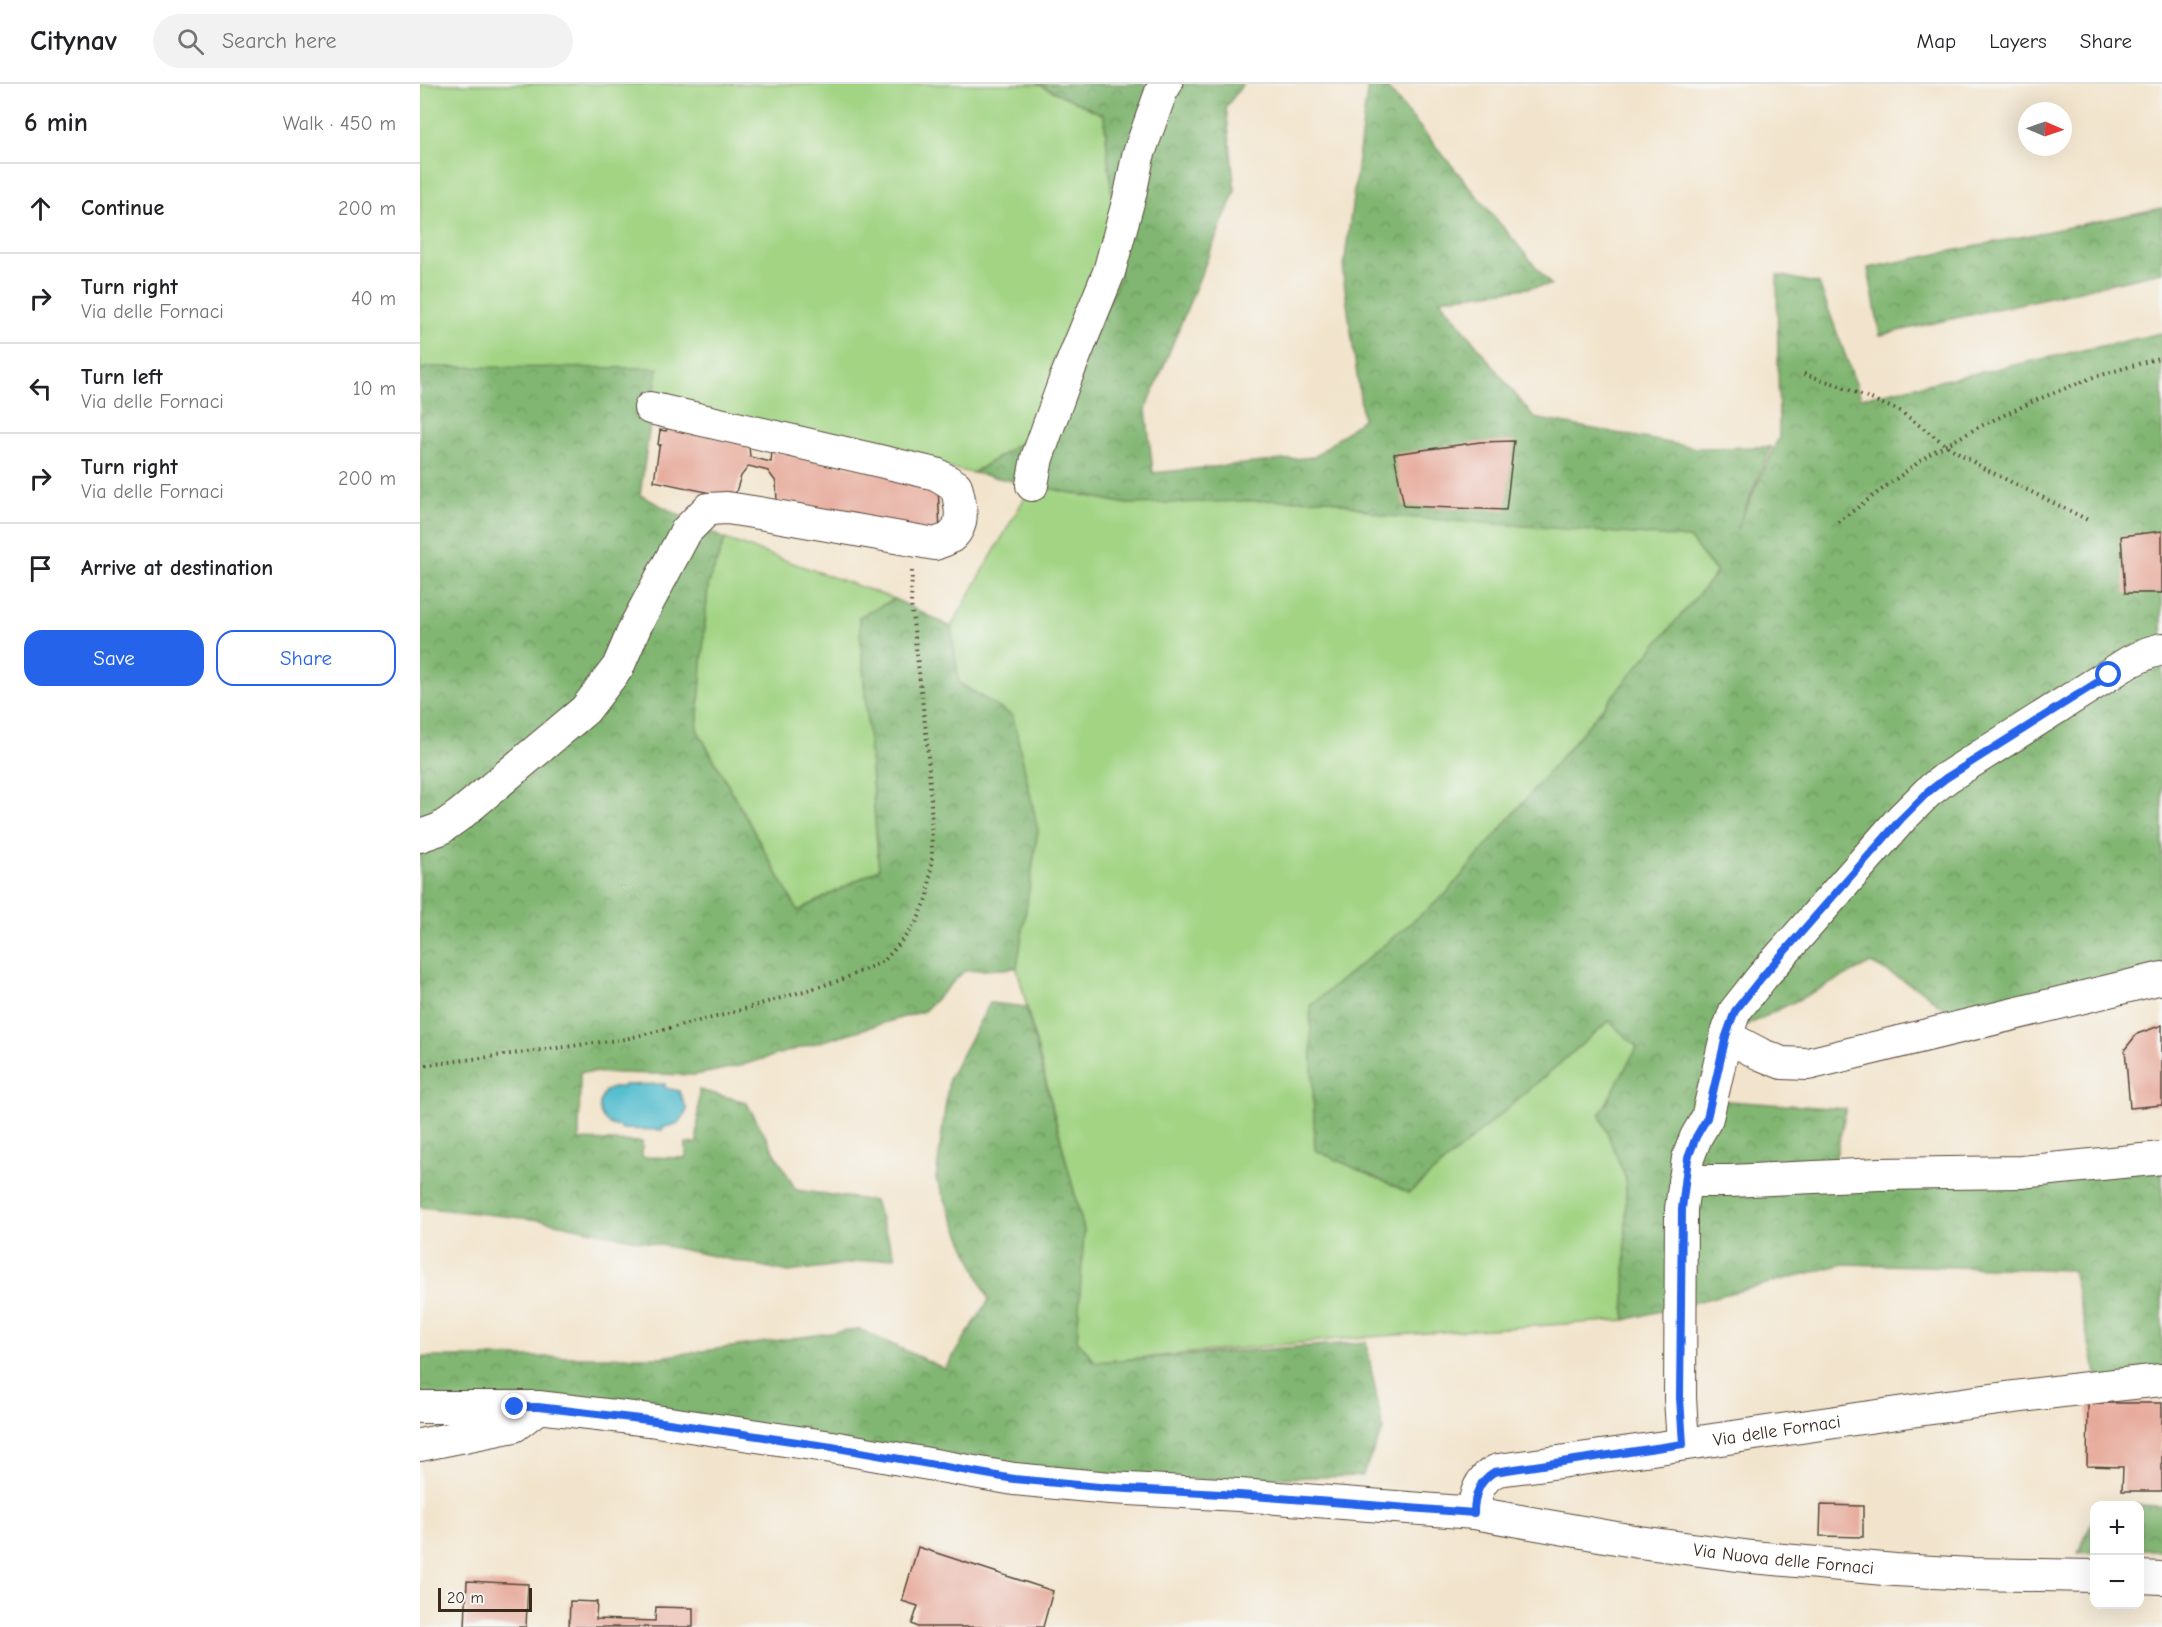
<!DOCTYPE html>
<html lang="en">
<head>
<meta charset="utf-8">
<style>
  :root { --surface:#fff; --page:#f2f2f2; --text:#202124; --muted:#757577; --line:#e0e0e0; --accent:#2563eb }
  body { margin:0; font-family:"Comic Neue",sans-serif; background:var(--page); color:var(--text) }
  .controls { position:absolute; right:18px; bottom:18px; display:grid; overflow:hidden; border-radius:12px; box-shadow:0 6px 24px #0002 }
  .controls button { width:54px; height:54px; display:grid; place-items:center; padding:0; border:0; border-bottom:2px solid var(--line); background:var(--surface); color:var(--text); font:30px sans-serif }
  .compass { position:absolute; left:1598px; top:18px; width:54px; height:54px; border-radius:50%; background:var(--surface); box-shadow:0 6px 24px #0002; rotate:92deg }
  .scale { position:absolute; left:18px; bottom:15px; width:94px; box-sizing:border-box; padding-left:6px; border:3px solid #3b2a1e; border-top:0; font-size:16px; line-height:21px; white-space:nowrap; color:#3b2a1e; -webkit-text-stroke:4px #f6f6f2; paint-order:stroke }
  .stop { position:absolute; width:18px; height:18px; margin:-14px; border:4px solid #2563eb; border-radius:50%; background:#fff }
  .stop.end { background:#2563eb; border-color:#fff; box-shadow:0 2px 6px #0008 }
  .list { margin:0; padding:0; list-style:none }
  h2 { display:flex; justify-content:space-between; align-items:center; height:78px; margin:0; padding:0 24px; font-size:26px }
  h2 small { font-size:20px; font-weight:400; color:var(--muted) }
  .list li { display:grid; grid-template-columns:39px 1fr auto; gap:18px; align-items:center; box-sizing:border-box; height:90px; padding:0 24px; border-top:2px solid var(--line) }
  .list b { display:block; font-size:22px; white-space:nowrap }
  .list p { margin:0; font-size:20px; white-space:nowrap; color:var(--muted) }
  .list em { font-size:20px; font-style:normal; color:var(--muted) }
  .actions { display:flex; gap:12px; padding:18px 24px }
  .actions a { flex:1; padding:14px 0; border:2px solid var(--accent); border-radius:18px; text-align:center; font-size:21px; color:var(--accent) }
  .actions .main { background:var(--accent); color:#fff }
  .icon { flex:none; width:33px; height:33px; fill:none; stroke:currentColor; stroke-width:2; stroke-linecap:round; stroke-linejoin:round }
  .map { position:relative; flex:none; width:1742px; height:1543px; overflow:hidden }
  header { display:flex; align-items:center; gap:36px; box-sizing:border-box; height:84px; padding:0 30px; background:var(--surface); border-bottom:2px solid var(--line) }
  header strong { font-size:28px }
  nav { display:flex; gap:33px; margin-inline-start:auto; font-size:21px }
  .search { width:420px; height:54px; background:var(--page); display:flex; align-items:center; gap:15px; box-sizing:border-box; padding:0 21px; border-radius:33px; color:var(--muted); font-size:22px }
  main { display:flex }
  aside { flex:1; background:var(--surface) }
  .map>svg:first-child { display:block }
  .grass { fill:#a2d484; stroke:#6e7f51; stroke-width:1.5 }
  .forest { fill:url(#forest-crowns); stroke:#5e7048; stroke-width:1.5 }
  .water { fill:#54becf; stroke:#487476; stroke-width:1.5 }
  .building { fill:#e6a696 }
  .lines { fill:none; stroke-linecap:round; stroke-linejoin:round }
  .minor-casing { stroke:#564638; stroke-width:34 }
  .path { stroke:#564638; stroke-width:4; stroke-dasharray:1.5 4.5; stroke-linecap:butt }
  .minor { stroke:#fff; stroke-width:32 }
  .route { stroke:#2563eb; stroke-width:8 }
  .labels { text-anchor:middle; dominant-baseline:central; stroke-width:5; stroke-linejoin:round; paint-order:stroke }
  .street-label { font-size:18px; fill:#3b2a1e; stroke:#f6f6f2 }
</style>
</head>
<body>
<header>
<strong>Citynav</strong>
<div class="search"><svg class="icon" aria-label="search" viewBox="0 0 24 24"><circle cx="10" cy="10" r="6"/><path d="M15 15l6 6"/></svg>Search here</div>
<nav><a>Map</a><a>Layers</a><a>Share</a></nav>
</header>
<main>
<aside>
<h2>6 min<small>Walk · 450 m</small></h2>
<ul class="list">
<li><svg class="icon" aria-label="ahead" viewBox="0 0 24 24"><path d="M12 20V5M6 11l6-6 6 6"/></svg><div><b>Continue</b></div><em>200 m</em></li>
<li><svg class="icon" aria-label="right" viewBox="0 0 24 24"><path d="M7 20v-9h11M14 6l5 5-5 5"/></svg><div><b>Turn right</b><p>Via delle Fornaci</p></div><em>40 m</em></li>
<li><svg class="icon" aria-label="left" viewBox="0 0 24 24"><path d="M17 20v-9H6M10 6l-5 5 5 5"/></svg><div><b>Turn left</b><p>Via delle Fornaci</p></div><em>10 m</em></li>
<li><svg class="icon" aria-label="right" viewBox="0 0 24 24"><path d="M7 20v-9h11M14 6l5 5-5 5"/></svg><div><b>Turn right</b><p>Via delle Fornaci</p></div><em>200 m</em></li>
<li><svg class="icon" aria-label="arrive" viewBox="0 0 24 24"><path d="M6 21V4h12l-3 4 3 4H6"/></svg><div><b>Arrive at destination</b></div></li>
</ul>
<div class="actions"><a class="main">Save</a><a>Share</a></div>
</aside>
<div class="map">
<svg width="1742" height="1543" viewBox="0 0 1742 1543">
  <defs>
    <pattern id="forest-crowns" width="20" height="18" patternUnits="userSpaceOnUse" patternTransform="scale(1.5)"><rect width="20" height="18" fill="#81b672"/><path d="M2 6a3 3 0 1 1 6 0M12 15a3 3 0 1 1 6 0" fill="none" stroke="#6b945d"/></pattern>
  </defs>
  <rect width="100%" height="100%" fill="#f6f6f2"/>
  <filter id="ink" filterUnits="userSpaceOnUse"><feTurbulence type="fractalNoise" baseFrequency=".0167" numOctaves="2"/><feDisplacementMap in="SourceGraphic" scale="12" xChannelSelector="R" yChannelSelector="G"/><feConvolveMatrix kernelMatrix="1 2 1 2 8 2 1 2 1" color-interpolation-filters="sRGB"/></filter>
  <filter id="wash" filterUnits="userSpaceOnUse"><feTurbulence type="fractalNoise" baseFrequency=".008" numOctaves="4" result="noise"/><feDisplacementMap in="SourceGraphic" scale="24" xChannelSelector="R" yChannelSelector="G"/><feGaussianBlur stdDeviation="1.35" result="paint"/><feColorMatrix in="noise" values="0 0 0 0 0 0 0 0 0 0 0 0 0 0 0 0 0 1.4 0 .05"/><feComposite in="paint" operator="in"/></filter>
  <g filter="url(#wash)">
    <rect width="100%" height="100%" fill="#f2e4cc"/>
    <path class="grass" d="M0,0H618L684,31L700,194L630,340L553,389L230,324L9,283L0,286Z
      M612,401L707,420L892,411L967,432L1089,437L1269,454L1297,489L1026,810L890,922L988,1109L1189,937L1217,963L1180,1031L1206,1095L1205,1236L932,1254L676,1278L657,1256L664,1146L597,884L618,746L576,622L539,599L531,543Z
      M305,455L475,515L439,533L459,785L378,827L277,645L288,501Z"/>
    <path class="forest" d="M618,0H823L806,23L815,107L726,325L733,389L894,373L943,335L923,190L948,0H964L1131,201L1020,215L1114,334L1277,364L1351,363L1316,446L1359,353L1357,191L1399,200L1441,314L1742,249V894L1544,942L1503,907L1451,879L1306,952L1293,1016L1426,1025L1412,1091L1742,1088V1296L1679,1302L1652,1186L1424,1180L1205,1236L1206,1095L1180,1031L1217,963L1189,937L989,1109L895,1066L890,922L1026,810L1297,488L1269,454L967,432L908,415L707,420L553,389L637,336L700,194L684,31Z
      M1742,124V188L1460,251L1448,184Z
      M9,283L238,284L220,411L305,455L288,501L277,645L378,827L459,785L439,533L475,515L531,543L539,599L593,632L618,746L597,884L544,887L504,927L319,982L276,991L160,988L159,1056L222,1058V1073L266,1074V1059H277L279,1006L326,1018L376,1106L454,1117L475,1173L369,1188L121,1136L0,1123V286Z
      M570,919L606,923L664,1146L657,1256L675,1278L946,1258L963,1346L942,1392L715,1397L0,1312V1273H240L439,1245L525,1285L569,1216L516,1095L529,994Z
      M1681,1420L1742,1422V1466H1720V1422L1680,1421Z
      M1674,1434V1468L1658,1469Z"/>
    <path class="water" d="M245,1000V1004L259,1007L267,1026C262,1038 256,1042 243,1043L242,1046L201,1045V1043C180,1041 174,1024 185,1007L195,1003H203L204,1001Z"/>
    <g id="blocks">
      <path class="building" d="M249,341L329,362L330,373L351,378L352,367L518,399L520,450L357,417L356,398L348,387L329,382L321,392L314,414L234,397L239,364L241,361H238L240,346L246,347Z
        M1094,357L1086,426L984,422L974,370L1060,358Z
        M1742,447V509H1705L1701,452Z
        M1742,941V1021L1710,1024L1705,965L1717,950Z
        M1668,1319H1742V1407H1702L1703,1383L1667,1382Z
        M1401,1421L1443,1422V1453L1400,1452Z
        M498,1463L633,1507L623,1543H498L492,1540L498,1522L482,1517Z
        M47,1497L108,1500L106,1543H45Z
        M150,1517L177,1518L176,1535L235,1537L236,1523L273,1524V1543H149Z"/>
    </g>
  </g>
  <g filter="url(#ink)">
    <use href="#blocks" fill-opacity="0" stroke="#564638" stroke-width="1.5"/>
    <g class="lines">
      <g class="minor-casing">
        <g id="minor">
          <path d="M612,401L617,374L645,296L689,188L710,111L718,72L741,8L746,0"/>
          <path d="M0,752L20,745L41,730L165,626L198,583L216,541L266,447L288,425L307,424L339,429L515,460C519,458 528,456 532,452C546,439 540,418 536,402L516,390L230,324"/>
          <path d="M1306,952L1340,970L1362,979L1388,980L1742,894"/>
          <path d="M1264,1097H1310L1459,1090L1601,1088L1742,1074"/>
          <path id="s1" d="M0,1323H118L229,1336L412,1363L594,1395L690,1404L819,1411L1054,1429L1219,1458L1332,1473L1475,1486L1552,1490L1674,1492"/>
          <path d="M1263,1360L1260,1314L1261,1125L1268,1074L1276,1053L1287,1034L1306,952L1315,927L1342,893L1481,735L1508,708L1526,694L1709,578L1728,569L1742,565"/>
          <path d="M0,1361L94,1342L115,1326"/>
          <path id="s2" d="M1054,1429C1054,1411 1060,1393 1078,1386C1300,1358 1520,1318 1742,1296"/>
          <path d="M1720,1493L1742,1494"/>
        </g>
      </g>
      <path class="path" d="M1384,290L1415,300L1480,327L1526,361L1563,384L1668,436
        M1418,438L1511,369L1561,342L1614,317L1671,294L1742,273
        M0,982L205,955L304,931L421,896L464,877L495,841L508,813L512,773L511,717L507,657L491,520L492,486"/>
      <use href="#minor" class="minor"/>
    </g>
  </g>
  <g class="lines" filter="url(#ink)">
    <path class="route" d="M95,1323H118L228,1336L412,1363L594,1395L690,1404L819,1411L1054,1429C1054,1411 1059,1397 1074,1388L1263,1360L1260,1314L1262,1125L1268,1074L1276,1053L1287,1034L1306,952L1315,927L1342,893L1481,735L1508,708L1526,694L1689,591"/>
  </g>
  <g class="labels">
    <g class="street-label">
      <text stroke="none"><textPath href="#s2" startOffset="334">Via delle Fornaci</textPath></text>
      <text stroke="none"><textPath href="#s1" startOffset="1374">Via Nuova delle Fornaci</textPath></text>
    </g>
  </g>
</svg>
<div class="controls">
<button>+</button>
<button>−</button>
</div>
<svg class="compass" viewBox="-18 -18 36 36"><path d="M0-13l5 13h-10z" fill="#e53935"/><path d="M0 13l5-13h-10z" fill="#757577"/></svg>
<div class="scale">20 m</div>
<div class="stop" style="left:1689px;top:591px"></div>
<div class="stop end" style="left:95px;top:1323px"></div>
</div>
</main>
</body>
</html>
